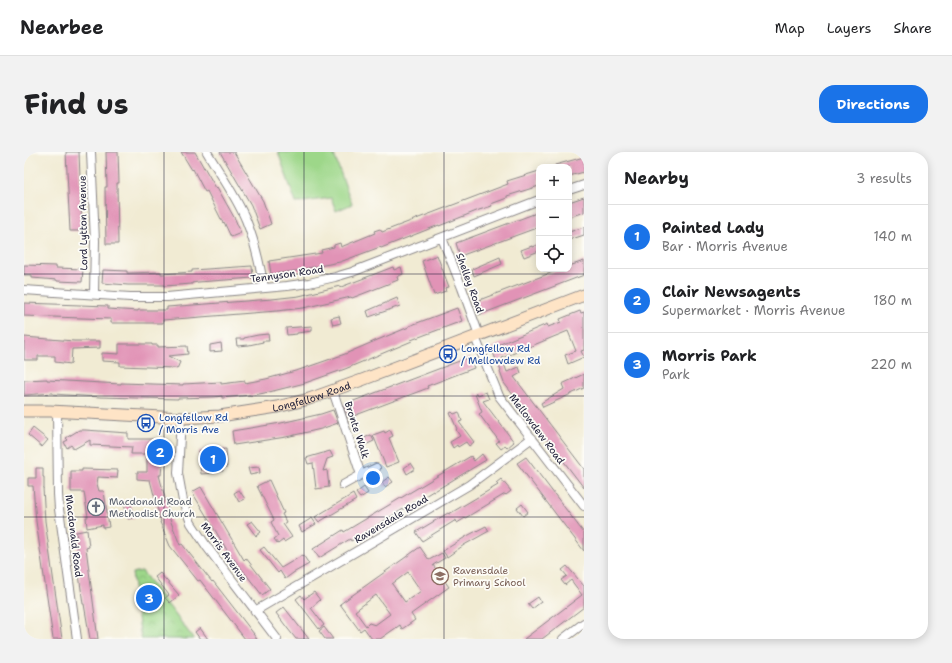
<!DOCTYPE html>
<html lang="en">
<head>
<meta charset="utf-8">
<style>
  :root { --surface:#fff; --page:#f2f2f2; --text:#202124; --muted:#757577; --line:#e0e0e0; --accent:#1a73e8 }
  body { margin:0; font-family:"Shantell Sans",sans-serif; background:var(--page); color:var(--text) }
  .controls { position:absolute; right:12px; top:12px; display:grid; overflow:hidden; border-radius:8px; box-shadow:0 2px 10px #0003 }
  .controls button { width:36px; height:36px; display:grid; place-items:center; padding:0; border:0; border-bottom:1px solid var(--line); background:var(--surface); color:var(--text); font:20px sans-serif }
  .you { position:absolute; left:349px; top:326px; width:14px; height:14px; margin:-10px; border:3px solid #fff; border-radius:50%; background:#1a73e8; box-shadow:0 0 0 6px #1a73e833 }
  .badge { display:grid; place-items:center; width:26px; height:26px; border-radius:50%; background:var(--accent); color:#fff; font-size:13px; font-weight:700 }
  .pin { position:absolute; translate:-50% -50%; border:2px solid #fff; box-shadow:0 1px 4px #0006 }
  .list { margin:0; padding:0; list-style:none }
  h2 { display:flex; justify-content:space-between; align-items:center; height:52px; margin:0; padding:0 16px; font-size:17px }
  h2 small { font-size:13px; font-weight:400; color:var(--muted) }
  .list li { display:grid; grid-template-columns:26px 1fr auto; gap:12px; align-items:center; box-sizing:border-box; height:64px; padding:0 16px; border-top:1px solid var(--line) }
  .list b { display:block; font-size:15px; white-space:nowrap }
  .list p { margin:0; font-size:13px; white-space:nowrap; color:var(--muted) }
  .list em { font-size:13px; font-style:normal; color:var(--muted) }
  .icon { flex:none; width:22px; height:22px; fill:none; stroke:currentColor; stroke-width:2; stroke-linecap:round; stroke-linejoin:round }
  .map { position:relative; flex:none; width:560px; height:487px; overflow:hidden; border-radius:16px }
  header { display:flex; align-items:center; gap:24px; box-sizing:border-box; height:56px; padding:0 20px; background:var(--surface); border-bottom:1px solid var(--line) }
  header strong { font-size:19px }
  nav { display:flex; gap:22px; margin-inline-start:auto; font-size:14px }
  .intro { display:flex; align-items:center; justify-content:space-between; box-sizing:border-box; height:96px; padding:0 24px }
  h1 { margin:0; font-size:28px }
  .button { padding:10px 18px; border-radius:16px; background:var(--accent); color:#fff; font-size:14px; font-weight:700 }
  main { display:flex; gap:24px; padding:0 24px }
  aside { flex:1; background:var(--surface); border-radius:16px; box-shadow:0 2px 10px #0003 }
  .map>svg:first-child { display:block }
  .grass { fill:#9dd789; stroke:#607c62 }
  .park { fill:url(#park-crowns); stroke:#607c62 }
  .building { fill:#e193b6; fill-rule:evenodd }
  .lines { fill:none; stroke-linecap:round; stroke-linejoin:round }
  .street-casing { stroke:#8a8687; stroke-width:10 }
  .secondary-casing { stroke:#8a8687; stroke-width:13 }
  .street { stroke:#fff; stroke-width:8 }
  .secondary { stroke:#fee4c6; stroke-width:11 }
  .grid { fill:none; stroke:#22223b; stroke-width:1; stroke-opacity:0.55 }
  .labels { text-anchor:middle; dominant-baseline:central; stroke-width:3.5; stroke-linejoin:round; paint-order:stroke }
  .street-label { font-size:10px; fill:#22223b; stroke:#fdfcf7 }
  .transit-label { font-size:10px; fill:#164399; stroke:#fdfcf7; text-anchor:start }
  .worship-label { font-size:10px; fill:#5b616d; stroke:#fdfcf7; text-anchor:start }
  .education-label { font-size:10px; fill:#785e54; stroke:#fdfcf7; text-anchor:start }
</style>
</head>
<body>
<header>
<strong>Nearbee</strong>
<nav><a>Map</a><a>Layers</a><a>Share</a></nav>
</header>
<div class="intro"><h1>Find us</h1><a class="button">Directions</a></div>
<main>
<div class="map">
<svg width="560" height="487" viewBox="0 0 560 487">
  <defs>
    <pattern id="park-crowns" width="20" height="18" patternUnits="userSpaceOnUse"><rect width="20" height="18" fill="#9dd789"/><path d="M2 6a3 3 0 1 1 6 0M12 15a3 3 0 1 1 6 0" fill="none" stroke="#87b877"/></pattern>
  </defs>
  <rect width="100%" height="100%" fill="#fdfcf7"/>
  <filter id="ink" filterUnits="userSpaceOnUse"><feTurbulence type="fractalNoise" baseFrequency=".025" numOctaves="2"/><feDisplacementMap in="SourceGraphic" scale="8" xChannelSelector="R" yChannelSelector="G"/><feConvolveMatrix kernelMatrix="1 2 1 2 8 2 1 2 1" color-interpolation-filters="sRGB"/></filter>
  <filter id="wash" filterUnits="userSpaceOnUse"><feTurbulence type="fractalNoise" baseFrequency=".012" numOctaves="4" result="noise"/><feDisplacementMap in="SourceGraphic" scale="16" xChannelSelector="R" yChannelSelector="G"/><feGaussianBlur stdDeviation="0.9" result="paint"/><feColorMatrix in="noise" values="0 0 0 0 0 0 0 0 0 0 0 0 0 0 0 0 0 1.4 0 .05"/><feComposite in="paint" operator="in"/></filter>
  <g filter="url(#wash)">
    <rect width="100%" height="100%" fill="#f1ebd3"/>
    <path class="grass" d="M254,0H309L328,52L312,59L307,46L272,51Z"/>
    <path class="park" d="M118,419L170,487H117L108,421Z"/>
    <g id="blocks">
      <path class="building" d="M42,0H55L58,79H46Z
        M82,0H94L95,31H93L94,92H82L81,35H83Z
        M157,0H171L180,16V15L192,36L193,35L211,67L217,81L207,85L200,70L199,71L183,39L181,40L169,17L168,18Z
        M196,0H210L239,49L247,72L236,77L227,53Z
        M560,5V20L545,24V15H531V13Z
        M515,19V34L483,44V46L467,52L468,54L455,58L415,74V73L357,96L356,95L316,110L279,117V118L247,122L245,109L298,101L297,98L310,95V93L316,91L317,95L351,81L350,79L356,77L358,80L484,32L483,29Z
        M560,45V60L545,65V50Z
        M515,60V75L436,104L432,91Z
        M560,75V83L545,88V80Z
        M515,92V99L500,105L497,98L508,94V95Z
        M413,103L425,135L421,136L422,139L410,143L398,109Z
        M476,105L478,112L450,124L448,117Z
        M560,109V123L455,163L450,150L537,117H545V114Z
        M0,113L32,114V116L59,117L58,130L33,129V128L8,126V123H0Z
        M228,114L229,126L174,130L168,131V132L140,134V133H104L78,131L79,118L103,119V121L137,120V122L168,120V118Z
        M369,115L370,118L377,115L379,122L373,125L374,128L328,146L327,145L279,156L253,159L139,168V171H87V167L0,164V151L84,154V157L114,159V158H143V155L248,147L275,144L316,134L317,135Z
        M373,146L376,154L345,165L343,159Z
        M433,156L438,169L387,188L388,189L321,217L281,231L245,240L226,244V243L198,246V244L191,245L154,246V247L77,245L29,242V241L0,243V228L23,227V228L97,232V231L159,233V232L197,230V232L221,229V231L242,227L275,218L321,202L351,189L385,175V174Z
        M556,159L557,161L560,160V198L557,199L560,205L544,212L541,203L552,199L544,179L478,206L483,220L495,215L497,221L490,225L560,317V336L480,231L476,220L477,219L467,196L523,172L524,175L537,170L536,167Z
        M315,164L317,171L309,173L307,166Z
        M288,174V179L273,181V182L263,183L262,176Z
        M244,182L245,189H238L239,190L225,193L213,194L212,187H220V186L234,183Z
        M0,185L50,189H76V196L48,197L47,212L31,210V204H14V208H0Z
        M197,191L198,199L186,200V193Z
        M95,192H128V193H134V195L163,194L164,202L144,204L156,210L153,217L151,216L96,214V210L78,209V201L95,202Z
        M446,205L450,216L403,234L404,236L324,266L319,253Z
        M560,222V236L519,255L517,251L540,237L538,232Z
        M462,240L465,247L459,249L490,290L483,296L481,294L477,297L472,291L475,289L455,262L458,260L451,242L453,241L454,243Z
        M309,258L314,271L297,277L262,285L210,293L208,279L257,271L297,262Z
        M428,260L430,262L435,260L438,269L435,270L450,290L445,294L442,290L434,295L433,293L429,296L426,290L436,284L432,278L433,277L426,261Z
        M9,276L24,288L18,295L4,283Z
        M55,278H61L104,281V287H130L141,300V311H138L137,323H135L146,365H145L156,393L158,392L188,430L189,429L230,482H229L233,487H221L176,428L174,429L146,394L136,370H137L126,328L113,327V320H123V302H107L108,295L66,293V288L50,297L47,293L43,296L40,290L44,288L42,286Z
        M366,278L369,284L365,286L375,310L362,315L349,283L360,279L361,281Z
        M347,283L350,289L341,293L338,287Z
        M202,297L203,315H198L199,319H190L191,321L177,322L175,299Z
        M306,299L309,305L303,307L299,319L303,318L305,335L292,337L289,311L284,312L282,306Z
        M458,302L462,308L409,340V339L327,389L326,387L295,406L289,397L319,378L320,380L447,304L450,309Z
        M502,305L560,381V399L493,311Z
        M387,311L391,317L383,322L380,316Z
        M235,315L236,321L226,323L224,316Z
        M12,316H19V325H20V336H19L21,369L38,487H29L12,369L9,334H4V326H12Z
        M58,317L94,318L93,326L74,325L73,332L75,339H80L85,375L79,376V373L63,376L62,365H64L60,340H47V319H58Z
        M365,325L369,330L361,335L358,330Z
        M477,327L487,339L482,343L481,342L433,371L432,368L398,389L392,380L424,361L425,362L474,333L472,331Z
        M245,328L260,361L258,362L262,370L259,372L268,385L260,390L259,388L254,392L250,387L254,384L247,370L250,368L233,334Z
        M177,335L220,408L222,406L246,437L238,443L210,407L209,408L168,340Z
        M340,335L344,341L336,346L332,341Z
        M215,338L221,347L215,350L210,341Z
        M329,342L332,348L295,370L291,365Z
        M106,350L110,366L104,367L100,351Z
        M498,352L504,360L499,364L493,356Z
        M288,366L292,372L278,380L275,374Z
        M228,369L237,380L232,384L223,372Z
        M462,374L465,379L440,393L423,405L419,399L443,384Z
        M63,378L65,395L62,396L74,487H66L60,452H59L52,400H54L52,380Z
        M240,395L257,416L279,403L285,412L269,421L261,427L256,419L254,421L236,398Z
        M396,395L405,408L418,401L421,406L409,413L425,435L387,462L391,468L378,477L376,473L356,487H348L340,476L336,479L316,452ZM384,420L397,439L381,450L368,432ZM352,443L366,462L351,473L345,471L342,474L331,459Z
        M543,414L560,434V455L518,487H500L558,443L547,428L541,433L537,428L543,424L538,418Z
        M136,421L155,443L146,451L141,446L145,443L131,425Z
        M290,440L296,448L287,456L300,473L295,477L272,447L277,443L280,447Z
        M514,445L517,450L508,457L504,452Z
        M260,455L274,473L285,487H272L264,477L252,461Z
        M300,475L309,487H301L295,479Z
        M176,476L184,487H176L171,480Z"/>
    </g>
  </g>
  <g filter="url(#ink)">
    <use href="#blocks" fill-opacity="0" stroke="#8a8687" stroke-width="1"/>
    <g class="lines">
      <g class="street-casing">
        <path id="street" d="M67,0L71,89L70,142
          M183,0C196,22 212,44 222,68C231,90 236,113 240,136
          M545,38L560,33
          M418,86L438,136L455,183
          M0,138L106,145H143L263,134L285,131L311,125L328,120L515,48
          M451,185L475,244L560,354
          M309,239L337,323
          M33,259L34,342L35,357L53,487
          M157,266L154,321L159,349L167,371L183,395L253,487
          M319,333L337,323L352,316
          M231,459L445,333L508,286
          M539,487L560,471"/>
      </g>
      <g class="secondary-casing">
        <g id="secondary">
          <path id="s1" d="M0,259H26L157,266L196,264L253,255L285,247L338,228L560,143"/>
        </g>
      </g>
      <use href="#street" class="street"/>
      <use href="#secondary" class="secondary"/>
    </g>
  </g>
  <path class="grid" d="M140,0V487M280,0V487M420,0V487M0,122H560M0,244H560M0,365H560"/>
  <defs>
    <g id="bus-ring" transform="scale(0.9)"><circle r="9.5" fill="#fdfcf7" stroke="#1a4fb4" stroke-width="1.5"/><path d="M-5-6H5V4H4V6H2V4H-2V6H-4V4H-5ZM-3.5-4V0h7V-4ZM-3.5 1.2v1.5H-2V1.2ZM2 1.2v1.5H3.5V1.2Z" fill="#1a4fb4"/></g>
    <g id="church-ring" transform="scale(0.9)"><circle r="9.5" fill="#fdfcf7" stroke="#6b7280" stroke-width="1.5"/><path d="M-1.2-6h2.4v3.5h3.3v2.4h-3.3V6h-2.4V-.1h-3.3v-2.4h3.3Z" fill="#6b7280"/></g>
    <g id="school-ring" transform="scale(0.9)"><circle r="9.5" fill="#fdfcf7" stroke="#8d6e63" stroke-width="1.5"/><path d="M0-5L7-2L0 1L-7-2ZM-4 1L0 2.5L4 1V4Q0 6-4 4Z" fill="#8d6e63"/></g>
  </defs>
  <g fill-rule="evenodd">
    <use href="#bus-ring" x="424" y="202"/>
    <use href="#bus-ring" x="122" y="271"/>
    <use href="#church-ring" x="72" y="355"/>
    <use href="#school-ring" x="416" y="424"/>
  </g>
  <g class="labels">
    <g class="street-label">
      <text transform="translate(59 71) rotate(-91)">Lord Lytton Avenue</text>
      <text transform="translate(263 122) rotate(-8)">Tennyson Road</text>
      <text transform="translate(446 131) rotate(70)">Shelley Road</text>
      <text stroke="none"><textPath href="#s1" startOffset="290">Longfellow Road</textPath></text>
      <text transform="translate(513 277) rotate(53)">Mellowdew Road</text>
      <text transform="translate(333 278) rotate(72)">Bronte Walk</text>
      <text transform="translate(367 367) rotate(-31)">Ravensdale Road</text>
      <text transform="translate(50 384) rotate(83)">Macdonald Road</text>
      <text transform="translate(200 400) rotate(54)">Morris Avenue</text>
    </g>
    <g class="transit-label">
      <text x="437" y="196">Longfellow Rd<tspan x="437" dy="12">/ Mellowdew Rd</tspan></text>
      <text x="135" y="265">Longfellow Rd<tspan x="135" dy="12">/ Morris Ave</tspan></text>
    </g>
    <g class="worship-label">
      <text x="85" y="349">Macdonald Road<tspan x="85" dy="12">Methodist Church</tspan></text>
    </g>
    <g class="education-label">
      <text x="429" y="418">Ravensdale<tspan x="429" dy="12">Primary School</tspan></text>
    </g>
  </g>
</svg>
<div class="controls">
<button>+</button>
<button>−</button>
<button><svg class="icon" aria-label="locate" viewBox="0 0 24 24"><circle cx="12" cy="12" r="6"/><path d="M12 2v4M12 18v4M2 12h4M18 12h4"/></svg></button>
</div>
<div class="you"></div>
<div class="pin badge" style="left:189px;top:307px">1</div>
<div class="pin badge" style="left:136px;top:300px">2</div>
<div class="pin badge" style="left:125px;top:446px">3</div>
</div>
<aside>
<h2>Nearby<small>3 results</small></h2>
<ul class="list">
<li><span class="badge">1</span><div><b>Painted Lady</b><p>Bar · Morris Avenue</p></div><em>140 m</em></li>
<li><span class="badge">2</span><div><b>Clair Newsagents</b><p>Supermarket · Morris Avenue</p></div><em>180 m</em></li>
<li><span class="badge">3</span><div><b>Morris Park</b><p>Park</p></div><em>220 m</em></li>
</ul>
</aside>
</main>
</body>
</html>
